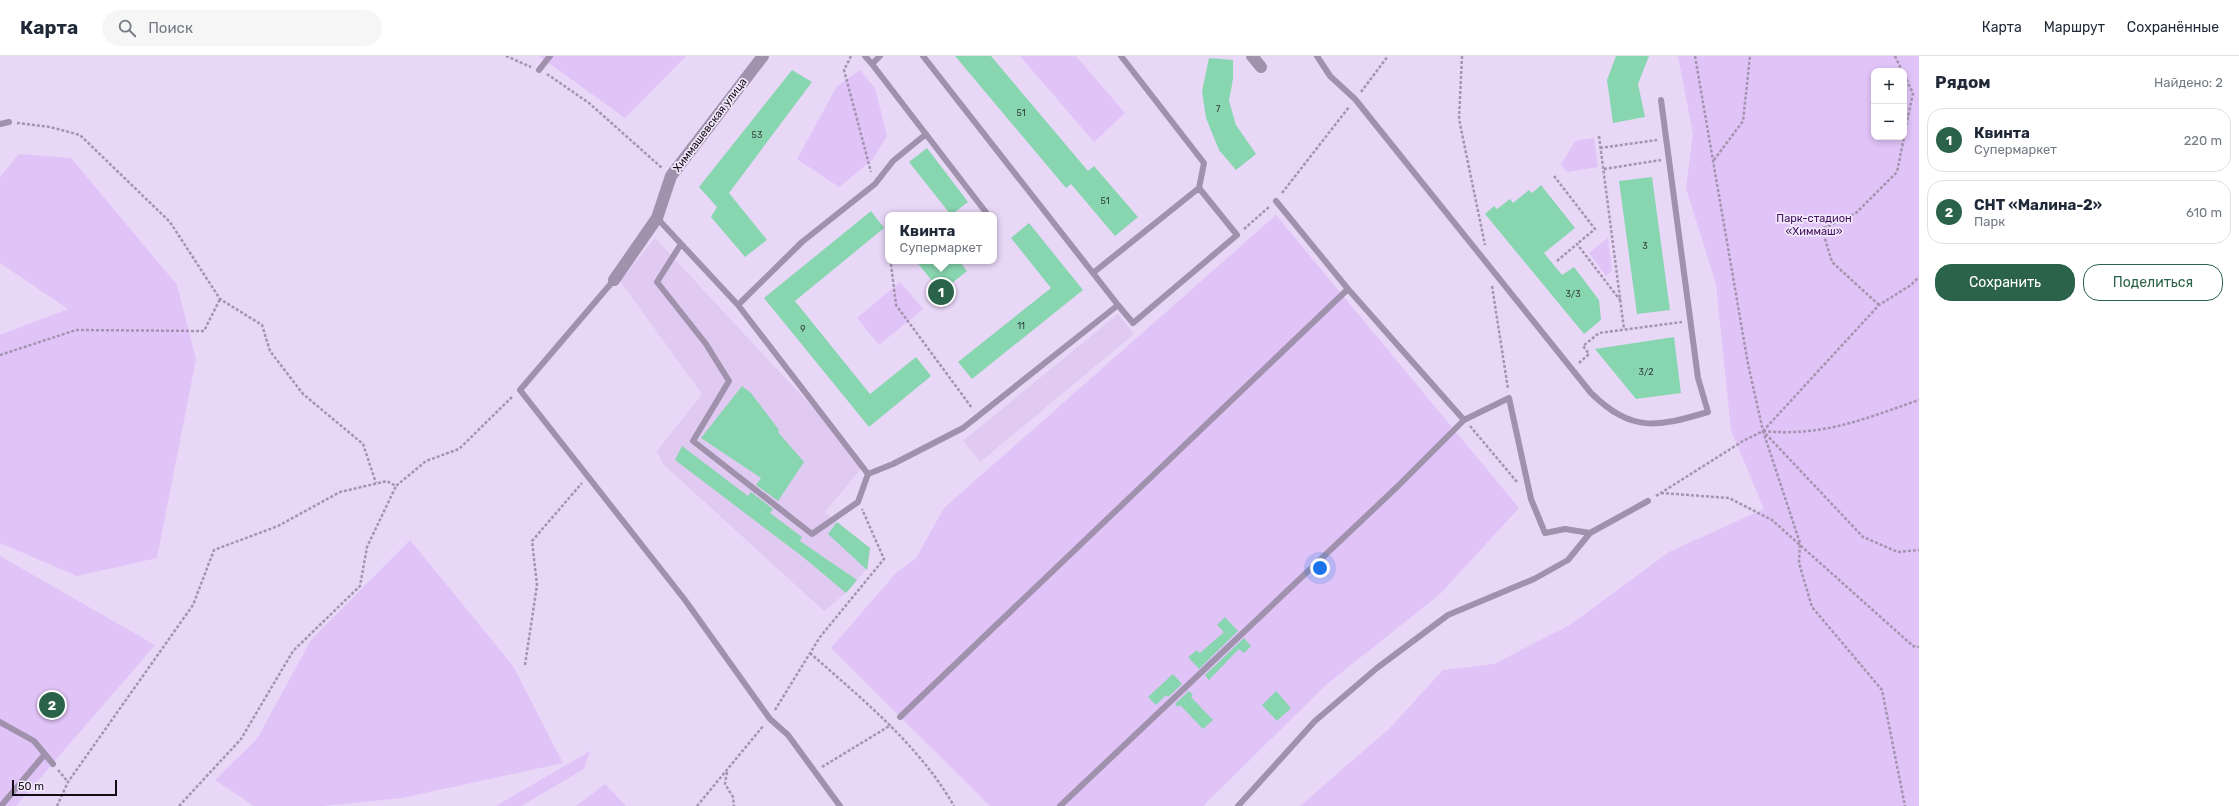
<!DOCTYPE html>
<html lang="ru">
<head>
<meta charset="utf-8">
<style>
  :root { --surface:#fff; --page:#f6f6f7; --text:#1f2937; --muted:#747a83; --line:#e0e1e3; --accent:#2b634a }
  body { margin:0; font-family:Rubik,sans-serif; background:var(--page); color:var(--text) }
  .controls { position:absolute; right:12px; top:12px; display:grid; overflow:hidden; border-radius:8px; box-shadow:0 2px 6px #0003 }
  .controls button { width:36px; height:36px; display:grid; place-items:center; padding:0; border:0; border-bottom:1px solid var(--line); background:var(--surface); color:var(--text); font:20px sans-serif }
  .scale { position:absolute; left:12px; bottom:10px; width:105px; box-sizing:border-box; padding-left:4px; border:2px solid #130d18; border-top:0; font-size:11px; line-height:14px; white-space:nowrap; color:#130d18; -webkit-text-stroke:3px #f2e8fc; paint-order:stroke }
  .you { position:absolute; left:1320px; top:512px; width:14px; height:14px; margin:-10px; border:3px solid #fff; border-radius:50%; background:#1a73e8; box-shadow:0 0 0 6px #1a73e833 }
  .badge { display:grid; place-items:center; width:26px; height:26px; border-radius:50%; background:var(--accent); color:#fff; font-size:13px; font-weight:700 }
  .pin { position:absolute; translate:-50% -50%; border:2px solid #fff; box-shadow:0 1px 4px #0006 }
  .popup { position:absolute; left:885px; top:156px; width:112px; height:52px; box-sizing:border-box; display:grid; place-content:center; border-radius:8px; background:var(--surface); filter:drop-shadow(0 1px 3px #0005); font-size:13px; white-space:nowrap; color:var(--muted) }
  .popup b { font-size:15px; color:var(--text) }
  .popup::after { content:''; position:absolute; left:50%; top:100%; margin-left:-8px; border:8px solid transparent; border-top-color:var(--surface) }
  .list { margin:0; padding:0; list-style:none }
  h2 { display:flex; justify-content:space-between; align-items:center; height:52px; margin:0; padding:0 16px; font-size:17px }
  h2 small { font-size:13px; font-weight:400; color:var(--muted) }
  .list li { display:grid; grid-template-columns:26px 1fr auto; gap:12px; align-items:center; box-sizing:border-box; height:64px; margin:0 8px 8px; padding:0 8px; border:1px solid var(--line); border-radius:16px }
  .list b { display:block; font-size:15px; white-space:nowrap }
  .list p { margin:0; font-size:13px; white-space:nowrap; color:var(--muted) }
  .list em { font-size:13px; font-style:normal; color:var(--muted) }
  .actions { display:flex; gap:8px; padding:12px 16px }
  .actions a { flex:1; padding:9px 0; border:1px solid var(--accent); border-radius:16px; text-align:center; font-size:14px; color:var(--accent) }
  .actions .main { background:var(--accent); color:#fff }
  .icon { flex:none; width:22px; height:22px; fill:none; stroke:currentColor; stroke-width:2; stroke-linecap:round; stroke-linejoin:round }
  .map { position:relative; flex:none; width:1919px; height:750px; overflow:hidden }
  header { display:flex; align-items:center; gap:24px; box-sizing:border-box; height:56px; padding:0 20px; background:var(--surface); border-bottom:1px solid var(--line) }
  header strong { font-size:19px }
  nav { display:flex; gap:22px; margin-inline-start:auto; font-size:14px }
  .search { width:280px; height:36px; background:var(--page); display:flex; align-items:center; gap:10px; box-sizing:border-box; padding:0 14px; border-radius:22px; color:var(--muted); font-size:15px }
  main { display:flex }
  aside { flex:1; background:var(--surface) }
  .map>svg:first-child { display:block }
  .built { fill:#e0caf2 }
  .green { fill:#e0c3f7; fill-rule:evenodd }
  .building { fill:#88d6b0 }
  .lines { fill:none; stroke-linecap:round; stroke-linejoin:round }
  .path { stroke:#a395af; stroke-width:2.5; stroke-dasharray:3 2; stroke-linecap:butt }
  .lane { stroke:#a091ac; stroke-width:6 }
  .street { stroke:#a091ac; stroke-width:12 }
  .labels { text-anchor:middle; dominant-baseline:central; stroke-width:3.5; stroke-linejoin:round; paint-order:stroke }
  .number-label { font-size:9px; fill:#303f3e }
  .street-label { font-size:11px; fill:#130d18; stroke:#f2e8fc }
  .park-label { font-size:11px; fill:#3e0f59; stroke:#f2e8fc }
</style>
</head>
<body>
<header>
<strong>Карта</strong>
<div class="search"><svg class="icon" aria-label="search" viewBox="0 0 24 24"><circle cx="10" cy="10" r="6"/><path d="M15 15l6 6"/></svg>Поиск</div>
<nav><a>Карта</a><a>Маршрут</a><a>Сохранённые</a></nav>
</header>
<main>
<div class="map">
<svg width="1919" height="750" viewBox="0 0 1919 750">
  <rect width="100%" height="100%" fill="#e9d7f8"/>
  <path class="built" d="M655,182L865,408L825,456L870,492L868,511L846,537L824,555L663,408L657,395L702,338L620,225Z
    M1118,258L1134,278L980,406L963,385Z"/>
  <path class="green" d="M539,0H686L625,62Z
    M1020,0H1076L1125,57L1094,86Z
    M1678,0H1919V750H1300L1390,672L1443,614L1494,608L1570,569L1669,496L1764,453L1731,374L1716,228L1686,132L1693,78ZM1874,15H1904V81H1874Z
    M860,14L875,32L887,80L872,104L839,131L797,103L837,30Z
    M1594,82L1598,111L1567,116L1561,109L1575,85Z
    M19,98L71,102L177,229L196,303L157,502L77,520L0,487V279L68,253L0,207V121Z
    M1276,159L1519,452L1440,538L1327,628L1203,750H990L831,592L896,517L916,502L944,452Z
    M1608,182L1612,215L1606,220L1589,197Z
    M900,226L923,253L879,289L857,262Z
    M410,484L513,610L563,707L402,742L324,750H254L215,724L257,683L311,584Z
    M0,500L155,589L16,750H0Z
    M590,695L584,713L521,750H496Z
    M605,728L626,750H576Z"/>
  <path class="building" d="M955,0H991L1088,115L1094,110L1138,161L1115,180L1071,128L1066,132Z
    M1616,0H1649L1638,28L1645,61L1613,67L1607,24Z
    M1209,2L1233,4V23L1229,45L1236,69L1256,98L1236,114L1219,94L1206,62L1202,35Z
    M792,14L812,26L729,137L767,184L745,201L711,161L717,151L699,131Z
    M927,92L968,146L951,159L909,106Z
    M1652,121L1670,254L1637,258L1619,125Z
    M1541,129L1575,172L1544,197L1562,219L1574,211L1599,244L1601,264L1584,278L1485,158L1494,150L1497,153L1510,143L1513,147L1529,134L1532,137Z
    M871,155L884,172L795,245L870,338L916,301L931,320L869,371L764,242Z
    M1029,167L1083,234L972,323L958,306L1051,232L1011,182Z
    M916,205H959L967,215L941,236Z
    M1674,281L1681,337L1636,343L1595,293Z
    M742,330L751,337L779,374L778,376L804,406L778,445L756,429L761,422L701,382Z
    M682,390L748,440L751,436L773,453L770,457L802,481L800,485L857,524L846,537L803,501L675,404Z
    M837,466L870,492L867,514L828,478Z
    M1225,561L1238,575L1199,613L1188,601L1197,594L1200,597L1224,576L1217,569Z
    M1244,582L1251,590L1244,597L1239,593L1209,624L1205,619Z
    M1173,618L1182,628L1168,641L1166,639L1156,649L1148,641Z
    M1189,635L1193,639L1191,641L1213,664L1203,673L1180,649L1178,651L1175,648Z
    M1276,635L1291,652L1277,665L1262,649Z"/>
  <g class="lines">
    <path class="path" d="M506,0L531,11
      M851,0L844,14L871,116
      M1462,0L1459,63L1485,189
      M1695,0L1748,308L1763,375L1863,481L1898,496L1919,494
      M1895,0L1902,15
      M547,18L589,47L662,112
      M1904,19L1913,37L1904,80
      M1361,36L1388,0
      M17,67L50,71L80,79L170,166L220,243L262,269L270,295L303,338L363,388L376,427
      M1599,80L1624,273
      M1600,92L1657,84
      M1714,104L1743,65L1750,0
      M1604,113L1661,104
      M1554,120L1595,173L1577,188
      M1282,137L1349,51
      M1244,173L1269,151
      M1557,205L1577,188L1620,244
      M891,208L896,249L972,352
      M1492,230L1508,333
      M1879,249L1832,206L1822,173L1856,157L1897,116L1904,81
      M0,299L76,274L204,275L220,243
      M1579,307L1589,298L1583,290L1599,277L1682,266
      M1470,370L1517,426
      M1763,375L1879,249L1911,229L1919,221
      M1763,375C1823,381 1864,363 1919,344
      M1661,437L1729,442L1772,464L1913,590L1919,591
      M1656,440L1743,385L1763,375L1800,487L1799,507L1812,551L1882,634L1905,750
      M810,597C862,643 919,689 954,750
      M525,609L537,529L532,485L582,427
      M775,654L820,581L884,503L862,453
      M822,711L891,669
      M58,714L68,726
      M727,716L725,728L733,741L734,750
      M57,750L68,726L193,549L214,494L278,470L340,436L387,425L396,430L426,405L459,393L513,340
      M179,750L241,683L293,595L360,530L367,491L396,430
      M697,750L764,669"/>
    <path class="lane" d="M865,0L872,8L880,0
      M1121,0L1204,107L1199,132
      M1317,0L1330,20L1355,43L1591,337C1632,377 1657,371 1708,356L1698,322L1661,44
      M872,8L988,159
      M539,14L550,0
      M0,68L9,66
      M1276,145L1348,233L1464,364
      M657,162L738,249L868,418L893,408L963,372L1118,249L923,0
      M681,188L657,226L706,288L729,325L693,385L812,478L858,446L868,418
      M1093,217L1199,132L1237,179L1133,267L1118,249
      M614,224L520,334L685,544L770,663L788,679L840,750
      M738,249L802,186L875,128L893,105L926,78
      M900,661L1348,233
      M0,666L34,685L53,708
      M1,750L45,698
      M1060,750L1397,431L1464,364L1509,342L1531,443L1545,477L1565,473L1590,477
      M1238,750L1315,665L1377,612L1448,559L1534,523L1568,504L1590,477L1648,445"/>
    <path class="street" d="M1252,0L1261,11
      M614,224L657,162L671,120L763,0"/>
  </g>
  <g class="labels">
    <g class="number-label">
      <text x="1218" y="53">7</text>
      <text x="1021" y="57">51</text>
      <text x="757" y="79">53</text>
      <text x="1105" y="145">51</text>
      <text x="1645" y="190">3</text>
      <text x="1573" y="238">3/3</text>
      <text x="1021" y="270">11</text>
      <text x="803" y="273">9</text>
      <text x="1646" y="316">3/2</text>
    </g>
    <g class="street-label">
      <text transform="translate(710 69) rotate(-53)">Химмашевская улица</text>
    </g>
    <g class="park-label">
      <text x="1814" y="162">Парк-стадион<tspan x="1814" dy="13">«Химмаш»</tspan></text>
    </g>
  </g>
</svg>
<div class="controls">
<button>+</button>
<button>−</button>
</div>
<div class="scale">50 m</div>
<div class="you"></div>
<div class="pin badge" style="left:941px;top:236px">1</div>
<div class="popup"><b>Квинта</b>Супермаркет</div>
<div class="pin badge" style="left:52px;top:649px">2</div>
</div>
<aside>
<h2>Рядом<small>Найдено: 2</small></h2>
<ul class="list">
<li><span class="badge">1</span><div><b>Квинта</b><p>Супермаркет</p></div><em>220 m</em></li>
<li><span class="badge">2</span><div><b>СНТ «Малина-2»</b><p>Парк</p></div><em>610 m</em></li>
</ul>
<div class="actions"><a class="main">Сохранить</a><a>Поделиться</a></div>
</aside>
</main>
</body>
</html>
